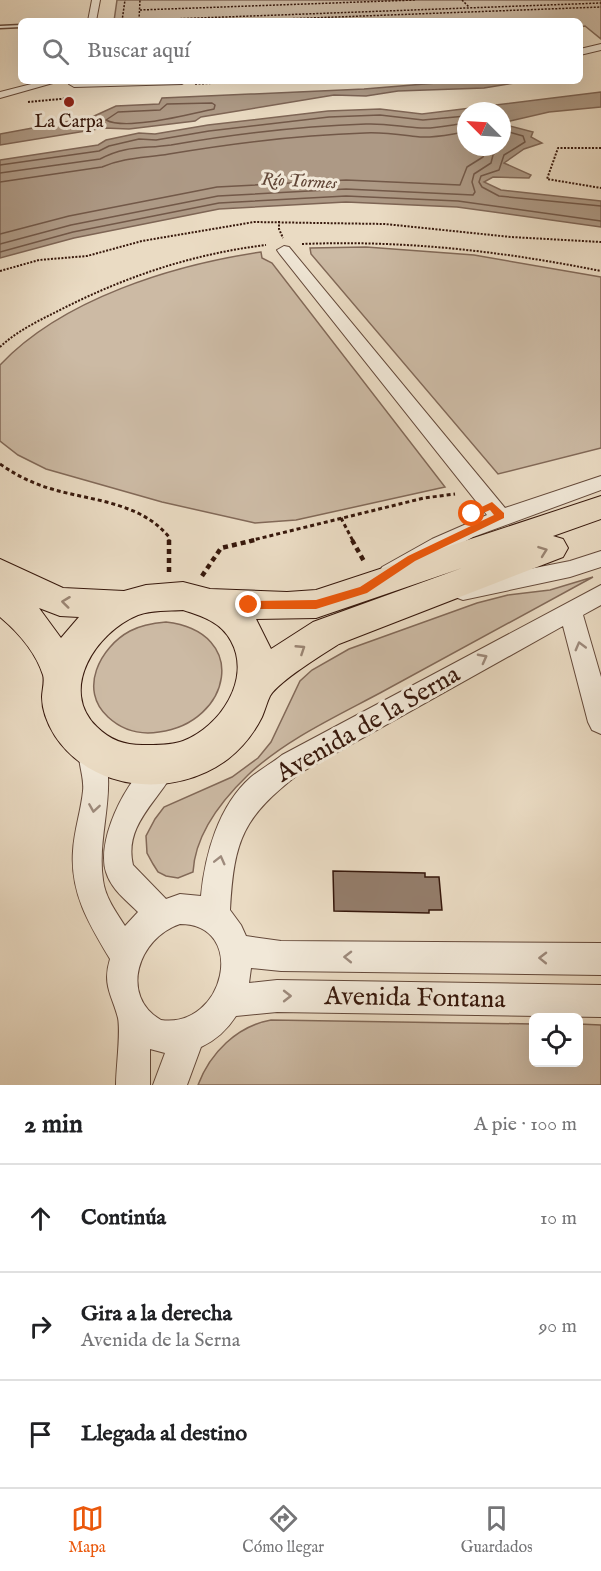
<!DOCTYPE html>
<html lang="es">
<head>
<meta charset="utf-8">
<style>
  :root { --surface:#fff; --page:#f6f6f6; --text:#202124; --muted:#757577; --line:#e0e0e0; --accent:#ea580c }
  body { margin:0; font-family:"IM FELL English",serif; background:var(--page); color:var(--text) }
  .controls { position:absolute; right:18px; bottom:18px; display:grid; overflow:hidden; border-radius:9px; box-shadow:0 6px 24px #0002 }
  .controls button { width:54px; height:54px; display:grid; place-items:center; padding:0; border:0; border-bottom:2px solid var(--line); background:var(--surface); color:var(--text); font:30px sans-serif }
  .compass { position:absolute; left:457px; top:102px; width:54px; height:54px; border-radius:50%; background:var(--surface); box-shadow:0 6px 24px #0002; rotate:294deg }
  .stop { position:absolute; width:18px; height:18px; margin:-14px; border:4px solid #ea580c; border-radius:50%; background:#fff }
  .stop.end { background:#ea580c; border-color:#fff; box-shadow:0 2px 6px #0008 }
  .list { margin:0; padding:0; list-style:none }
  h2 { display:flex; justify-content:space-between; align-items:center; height:78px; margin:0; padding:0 24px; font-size:26px }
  h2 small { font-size:20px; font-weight:400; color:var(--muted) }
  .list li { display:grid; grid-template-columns:39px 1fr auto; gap:18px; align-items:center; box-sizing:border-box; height:108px; padding:0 24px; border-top:2px solid var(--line) }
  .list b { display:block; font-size:22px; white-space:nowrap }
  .list p { margin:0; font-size:20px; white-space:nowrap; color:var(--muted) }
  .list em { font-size:20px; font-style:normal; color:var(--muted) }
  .icon { flex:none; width:33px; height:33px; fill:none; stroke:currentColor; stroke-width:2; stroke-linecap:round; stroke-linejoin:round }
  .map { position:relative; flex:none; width:601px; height:1085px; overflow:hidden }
  .search { position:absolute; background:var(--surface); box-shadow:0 6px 24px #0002; left:18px; right:18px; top:18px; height:66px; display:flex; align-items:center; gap:15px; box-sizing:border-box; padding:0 21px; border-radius:9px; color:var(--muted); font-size:22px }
  .sheet { height:402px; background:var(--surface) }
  nav { display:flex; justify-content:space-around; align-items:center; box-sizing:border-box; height:84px; border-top:2px solid var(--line); background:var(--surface); font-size:16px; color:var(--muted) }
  nav a { display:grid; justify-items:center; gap:3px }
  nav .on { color:var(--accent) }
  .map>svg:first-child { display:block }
  .green { fill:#ccbaa4; stroke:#826958; stroke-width:1.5 }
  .water { fill:#ad9985; stroke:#7e6555; stroke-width:1.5 }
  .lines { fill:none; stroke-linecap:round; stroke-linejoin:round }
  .shore { stroke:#725848; stroke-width:1.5 }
  .building { fill:#947d6b; stroke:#37180c; stroke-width:1.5 }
  .service-casing { stroke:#64493a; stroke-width:3 }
  .minor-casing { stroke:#64493a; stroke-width:2 }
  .primary-casing { stroke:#37180c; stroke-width:2 }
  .path-far3 { stroke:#37180c; stroke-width:1.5; stroke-dasharray:2 1.5; stroke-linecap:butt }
  .path-far2 { stroke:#37180c; stroke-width:2; stroke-dasharray:2 1.5; stroke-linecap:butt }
  .path-far1 { stroke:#37180c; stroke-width:3; stroke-dasharray:4 3; stroke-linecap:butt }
  .path { stroke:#37180c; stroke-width:4.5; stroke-dasharray:5 4; stroke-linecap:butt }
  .service { fill:#f1e8d8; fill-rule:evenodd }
  .minor { fill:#f1e8d8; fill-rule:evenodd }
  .primary { fill:#eadbc3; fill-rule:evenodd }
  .oneway { stroke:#998371 }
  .oneway2 { stroke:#9d8a7c }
  .route { fill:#ea580c }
  .poi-dot { fill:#8f2418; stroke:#f1e8d8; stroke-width:2 }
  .labels { text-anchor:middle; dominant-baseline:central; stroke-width:6; stroke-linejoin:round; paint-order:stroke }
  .far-poi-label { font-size:18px; fill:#37180c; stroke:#f1e8d8 }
  .far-water-label { font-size:18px; font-style:italic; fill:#604536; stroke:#f1e8d8 }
  .near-street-label { font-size:26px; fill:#37180c; stroke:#f1e8d8 }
</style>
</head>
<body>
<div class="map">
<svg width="601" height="1085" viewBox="0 0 601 1085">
  <rect width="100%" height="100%" fill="#eadbc3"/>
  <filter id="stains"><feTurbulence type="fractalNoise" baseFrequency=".00333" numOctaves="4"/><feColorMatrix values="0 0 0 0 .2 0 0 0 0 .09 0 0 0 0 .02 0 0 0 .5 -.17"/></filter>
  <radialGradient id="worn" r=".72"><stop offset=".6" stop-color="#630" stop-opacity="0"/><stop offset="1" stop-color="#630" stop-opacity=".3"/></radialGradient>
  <path class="green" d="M117,0H601V39L585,26L580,27V21H114Z
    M366,247L474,255L601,277V448L498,474L311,254L310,248Z
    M261,252L262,258L272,263L445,487L296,520L255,523L162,502L46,469L18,455L0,441V365C62,299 173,265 261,252Z
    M593,577C522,615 451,654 380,693C335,717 285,740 248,775C222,800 195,835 193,872L178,878L166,876L158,872L153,864L147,853L146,836L155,819L164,807L232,777L258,758L271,742L300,681L312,670L349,649L477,603L508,595L550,590Z
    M166,622C251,632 231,723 159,732C140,735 122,730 108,717C78,690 100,647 130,631C141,625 154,623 166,622Z
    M271,1020L533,1024L534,1062H578L579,1024L601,1025V1085H198C210,1053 237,1026 271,1020Z"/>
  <path class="water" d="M461,81H527L484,88L398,91L366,96L334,95L201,117L195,121L129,129L104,128L0,145V134L92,117L116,106L159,104L162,98L364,89Z
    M601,92V107L549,112L502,123V111H466V147H502V124L533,132L531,137L542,143L524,149L504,163L531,175L529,178L493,177L484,182L501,190L601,201V227L457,207L346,202L219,209L74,238L0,258V160L98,145L106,140L139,133L155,134L208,125L328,111L380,109L422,114Z"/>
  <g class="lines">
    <path class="shore" d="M212,103L215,105L214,109C190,114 126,131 106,120L118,112L160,110L167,104Z
      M502,130L523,136L525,142L504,155L499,170L481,176L479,182L482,187L499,196L601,206
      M0,165L99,151L109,146L139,139L156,140L209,131L329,117L380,115L423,120L466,116
      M0,173L100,159C127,145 143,149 171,145C235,134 301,126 366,124C385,123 402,127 421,128C435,129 451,125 466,123
      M0,182L102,167C124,157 146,158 169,154C234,143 300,135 365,133C384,132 402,135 420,137C435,138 451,134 466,132
      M0,234L69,216L217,187L346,180L460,185L467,167L483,157L488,147
      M0,244L71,225L218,196L346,189L473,195L475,192L472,182L474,174L491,163L493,155L500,147
      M0,252L73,232L219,203L346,196L458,201L601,221"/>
  </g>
  <path class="building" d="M333,871L425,873V877H439L442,910H429V913L334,911Z"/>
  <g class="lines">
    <g class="service-casing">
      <path id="service" d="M21,25V27L0,28V26Z"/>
    </g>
    <g class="minor-casing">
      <path id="minor" d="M92,0H100L96,21H88Z
        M601,44V50L580,55V49Z
        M43,81H60L0,98V92Z
        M187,81L182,84L74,87L69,84L75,81Z
        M284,246L289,247L505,508L601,476V490L473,537L398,579L390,581L382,579L379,573L382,567L432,539L487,515L279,253L277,250Z
        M601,551V567L570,577L463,600L455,597L452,591L455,585L463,582L570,561Z
        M601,585V605L583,615L601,677V734L592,730L588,722L563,626L300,773C243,817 234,839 230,910L241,925L246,936L281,941L601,943V975L281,971L251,968L249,983L277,980L601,985V1017L277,1012L236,1016C227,1030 216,1040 201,1047L187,1085H153L165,1053L150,1049V1085H116C116,1068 121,1033 118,1018C112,995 102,985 110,959C89,924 70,893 73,851C74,831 81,811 83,791C85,774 74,758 82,741L91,738L100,741C120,787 96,833 103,880C105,897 116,912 125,926L138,912C126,900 111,889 106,872C95,838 132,765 164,753L173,756L177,765C162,799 123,823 133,865L166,899L180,894L201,896C205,855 218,806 251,777C261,769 272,763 282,755ZM180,924C248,924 225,1029 161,1020C119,996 138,938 180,924Z"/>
    </g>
    <g class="primary-casing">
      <path id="primary" d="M601,496V519L553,536L563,539L568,548L563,557L339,644C323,654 279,681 270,696C267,702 265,710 262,717C254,733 242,748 228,759C175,799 92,792 55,736C48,725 42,710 42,697C42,691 45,681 43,675C36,653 18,632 0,617V559L63,588L124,591L146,585L183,582L210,589L287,592L316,590ZM462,568L313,622L271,649L256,619L316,618ZM39,608L60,616L79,617L61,638ZM183,610C202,616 221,622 231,641C252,679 220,727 183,741C172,745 159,745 147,745C127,746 111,741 97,727C58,690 96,632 138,615C151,610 169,611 183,610Z"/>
    </g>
    <path class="path-far3" d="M462,0L469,7
      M140,10L415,0
      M139,20L140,0
      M117,21L601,3
      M122,21L125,0
      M230,21L601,7
      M195,84L271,81"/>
    <path class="path-far2" d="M28,102L71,98
      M601,148H558L547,179L601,188
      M279,221V229L283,238
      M302,244C404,240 501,251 601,271
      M0,271L39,260L87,256L142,241L254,222L385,224L511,237L601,242
      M0,347C17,331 38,321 58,311C124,277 192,254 266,245"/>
    <path class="path-far1" d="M0,464C17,476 34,484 55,490C95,501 141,503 169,537V541
      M341,518L353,541
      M249,541L424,498L455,494"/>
    <path class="path" d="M169,540V572
      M352,540L365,563
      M202,576L221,548L255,540"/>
    <use href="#service" class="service"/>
    <use href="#minor" class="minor"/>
    <use href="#primary" class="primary"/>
  </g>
  <defs><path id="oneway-chevron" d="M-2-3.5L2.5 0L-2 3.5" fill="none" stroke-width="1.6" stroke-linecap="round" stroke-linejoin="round" transform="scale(1.5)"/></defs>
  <g class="oneway">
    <use href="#oneway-chevron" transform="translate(543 551) rotate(-20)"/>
    <use href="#oneway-chevron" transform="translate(66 602) rotate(-173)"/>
    <use href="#oneway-chevron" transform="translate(301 649) rotate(-33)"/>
  </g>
  <g class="oneway2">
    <use href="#oneway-chevron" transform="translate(580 646) rotate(-105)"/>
    <use href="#oneway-chevron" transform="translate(483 658) rotate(-28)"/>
    <use href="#oneway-chevron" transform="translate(94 808) rotate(99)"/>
    <use href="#oneway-chevron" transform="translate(220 860) rotate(-76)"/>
    <use href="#oneway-chevron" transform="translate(348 957) rotate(-179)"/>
    <use href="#oneway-chevron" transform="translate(543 958) rotate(-179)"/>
    <use href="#oneway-chevron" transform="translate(287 996)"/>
  </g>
  <path class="route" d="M492,502L504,513V518L415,561L367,593L316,609H249L243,605L249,601L316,600L360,587L408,556L494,515L490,510L472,518L467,514Z"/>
  <circle class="poi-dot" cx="69" cy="102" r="6"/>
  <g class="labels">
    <g class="far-poi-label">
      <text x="69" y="122">La Carpa</text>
    </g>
    <g class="far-water-label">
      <text transform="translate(299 182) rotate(3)">Río Tormes</text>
    </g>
    <g class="near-street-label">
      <text transform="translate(368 724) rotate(-30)">Avenida de la Serna</text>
      <text transform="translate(415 998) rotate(1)">Avenida Fontana</text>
    </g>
  </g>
  <rect width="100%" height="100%" filter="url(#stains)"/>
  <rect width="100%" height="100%" fill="url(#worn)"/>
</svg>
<div class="controls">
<button><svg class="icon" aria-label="locate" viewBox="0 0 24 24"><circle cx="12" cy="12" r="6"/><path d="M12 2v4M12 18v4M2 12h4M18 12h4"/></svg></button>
</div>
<svg class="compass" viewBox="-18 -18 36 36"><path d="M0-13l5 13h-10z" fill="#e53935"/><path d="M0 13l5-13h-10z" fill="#757577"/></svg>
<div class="stop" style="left:472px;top:514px"></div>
<div class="stop end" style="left:249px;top:605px"></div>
<div class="search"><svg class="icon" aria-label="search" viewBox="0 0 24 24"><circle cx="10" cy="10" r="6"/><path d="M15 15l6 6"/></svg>Buscar aquí</div>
</div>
<section class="sheet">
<h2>2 min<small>A pie · 100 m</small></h2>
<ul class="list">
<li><svg class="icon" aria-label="ahead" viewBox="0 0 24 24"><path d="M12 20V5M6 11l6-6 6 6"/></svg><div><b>Continúa</b></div><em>10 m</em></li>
<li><svg class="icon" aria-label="right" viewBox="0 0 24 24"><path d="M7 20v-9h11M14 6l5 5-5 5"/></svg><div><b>Gira a la derecha</b><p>Avenida de la Serna</p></div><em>90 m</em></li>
<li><svg class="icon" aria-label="arrive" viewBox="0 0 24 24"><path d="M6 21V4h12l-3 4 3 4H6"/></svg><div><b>Llegada al destino</b></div></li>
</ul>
</section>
<nav>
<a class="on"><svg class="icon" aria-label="map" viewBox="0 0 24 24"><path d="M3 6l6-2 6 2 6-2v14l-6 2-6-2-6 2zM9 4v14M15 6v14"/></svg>Mapa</a>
<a><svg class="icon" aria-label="directions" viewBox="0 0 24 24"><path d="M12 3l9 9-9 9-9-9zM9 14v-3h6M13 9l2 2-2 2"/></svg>Cómo llegar</a>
<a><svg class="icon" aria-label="saved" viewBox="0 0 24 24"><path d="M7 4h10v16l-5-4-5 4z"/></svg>Guardados</a>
</nav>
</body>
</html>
